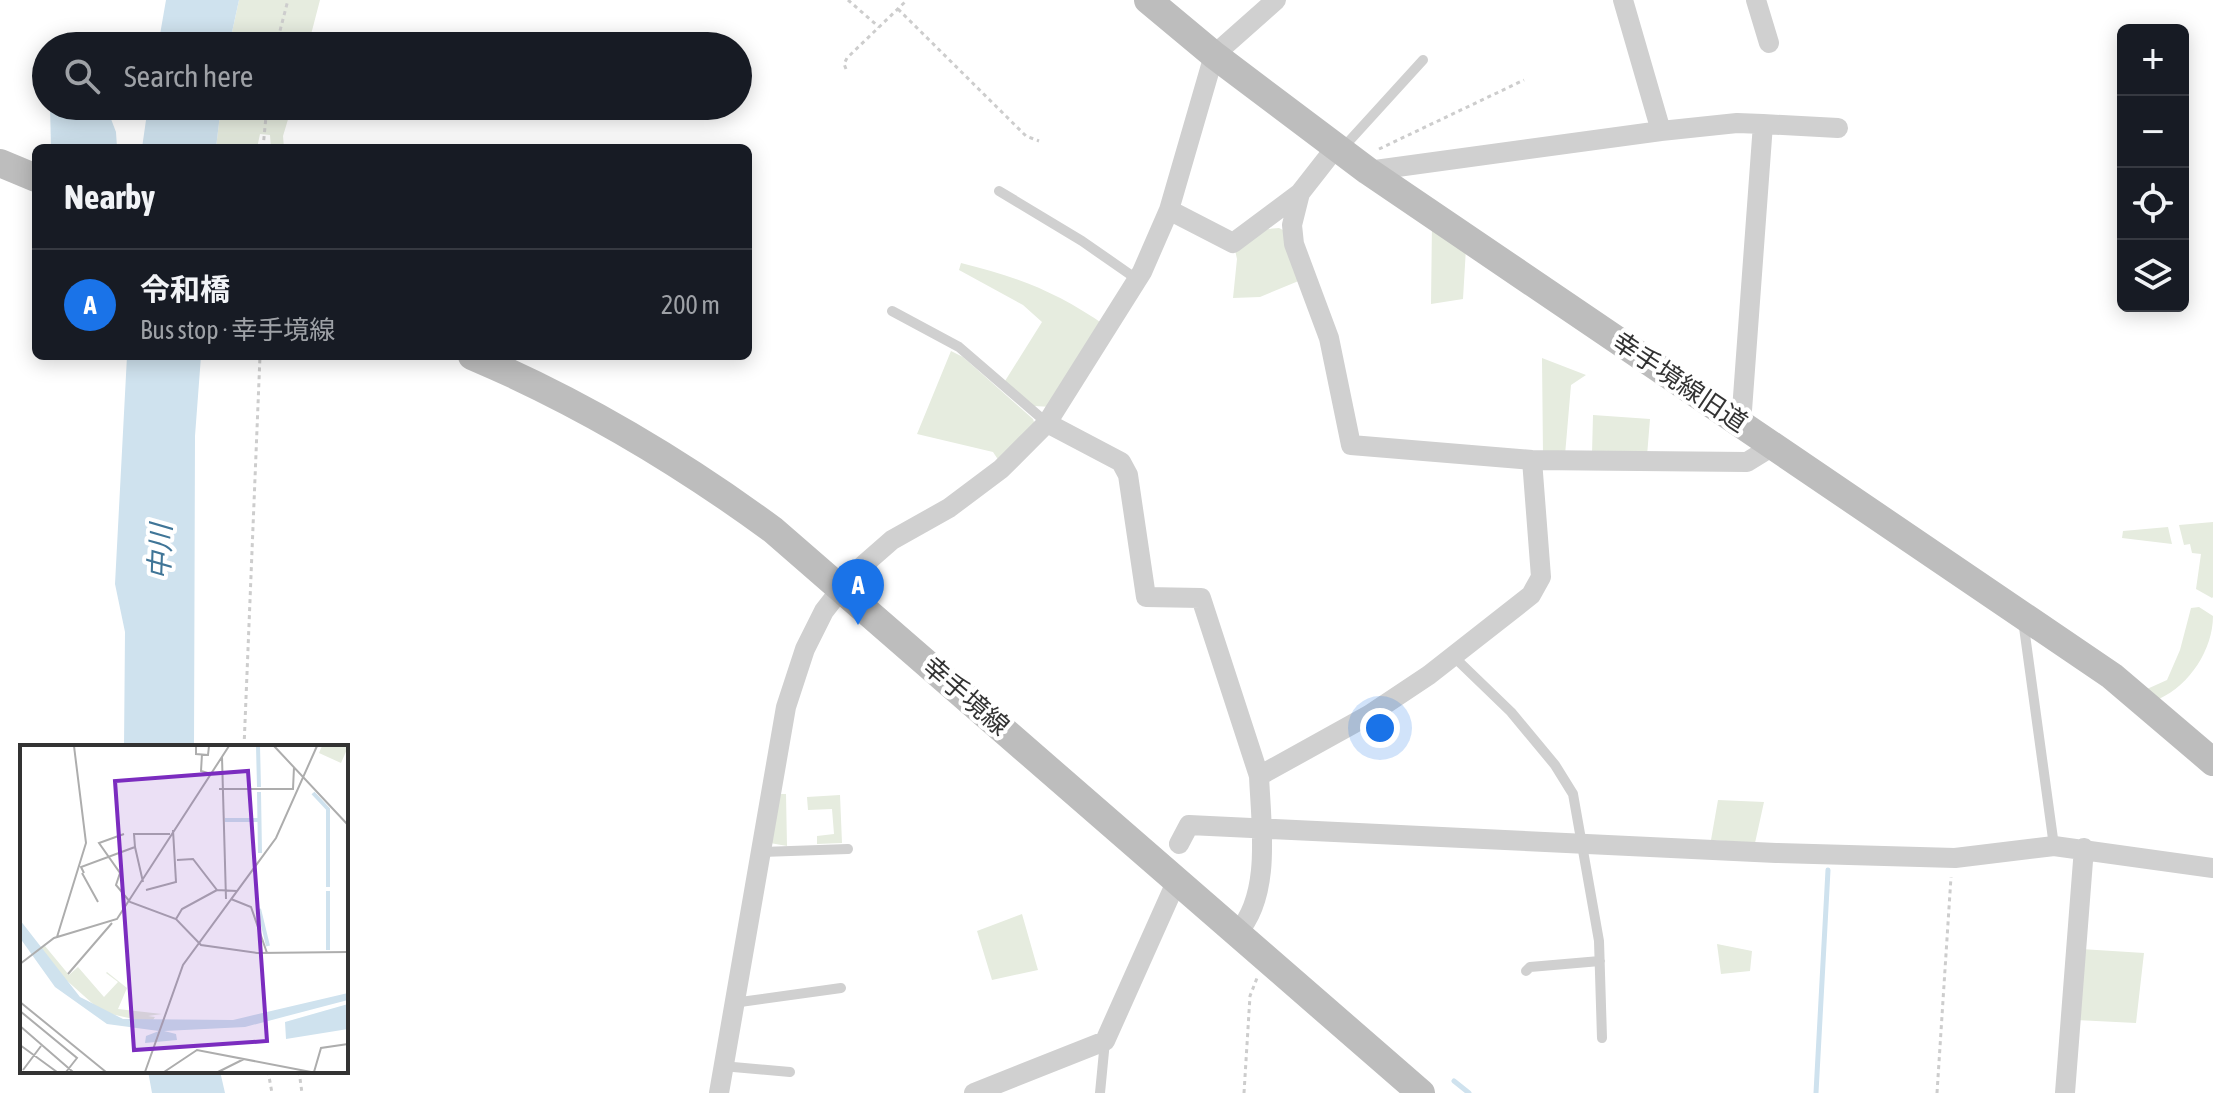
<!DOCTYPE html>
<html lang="en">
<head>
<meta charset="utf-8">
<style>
  :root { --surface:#171b24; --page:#242831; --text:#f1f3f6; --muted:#9ea1a6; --line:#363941; --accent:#1a73e8 }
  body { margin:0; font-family:"Asap Condensed","Noto Sans JP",sans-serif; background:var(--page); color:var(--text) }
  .controls { position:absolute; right:24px; top:24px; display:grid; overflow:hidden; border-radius:12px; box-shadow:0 4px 20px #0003 }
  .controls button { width:72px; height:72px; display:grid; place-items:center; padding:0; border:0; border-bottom:2px solid var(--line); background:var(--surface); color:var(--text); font:40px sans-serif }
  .you { position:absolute; left:1380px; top:728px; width:28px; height:28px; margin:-20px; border:6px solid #fff; border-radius:50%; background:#1a73e8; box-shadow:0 0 0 12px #1a73e833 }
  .badge { display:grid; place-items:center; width:52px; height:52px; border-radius:50%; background:var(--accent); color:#fff; font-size:26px; font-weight:700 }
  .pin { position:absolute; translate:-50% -66px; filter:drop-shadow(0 2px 4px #0008) }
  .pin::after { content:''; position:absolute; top:42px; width:28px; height:24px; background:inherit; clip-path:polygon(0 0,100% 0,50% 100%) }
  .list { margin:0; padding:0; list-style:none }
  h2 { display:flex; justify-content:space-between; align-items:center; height:104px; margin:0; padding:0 32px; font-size:34px }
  h2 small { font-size:26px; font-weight:400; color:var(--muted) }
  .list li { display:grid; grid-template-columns:52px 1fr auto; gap:24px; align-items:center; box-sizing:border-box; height:112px; padding:0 32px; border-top:2px solid var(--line) }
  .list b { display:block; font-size:30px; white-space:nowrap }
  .list p { margin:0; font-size:26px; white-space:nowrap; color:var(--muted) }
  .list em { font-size:26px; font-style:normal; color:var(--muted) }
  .icon { flex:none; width:44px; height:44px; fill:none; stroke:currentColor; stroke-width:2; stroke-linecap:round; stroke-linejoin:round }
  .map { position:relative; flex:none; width:2213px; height:1093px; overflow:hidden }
  .search { position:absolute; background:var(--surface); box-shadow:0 4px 20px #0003; left:32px; top:32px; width:720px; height:88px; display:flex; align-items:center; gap:20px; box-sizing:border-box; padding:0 28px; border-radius:44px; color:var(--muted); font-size:30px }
  .panel { position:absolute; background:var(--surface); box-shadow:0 4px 20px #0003; left:32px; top:144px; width:720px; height:216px; border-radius:12px }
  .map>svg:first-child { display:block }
  .green { fill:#e6ecdf }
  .water { fill:#cfe2ee }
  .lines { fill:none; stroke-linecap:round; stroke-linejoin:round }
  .stream { stroke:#cfe2ee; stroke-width:5 }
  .path { stroke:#cdcdcd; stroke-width:3; stroke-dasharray:4 4; stroke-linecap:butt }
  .lane { stroke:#d0d0d0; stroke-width:10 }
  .street { stroke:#d0d0d0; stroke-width:20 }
  .secondary { stroke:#bdbdbd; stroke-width:28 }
  .labels { text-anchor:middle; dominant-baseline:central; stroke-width:8; stroke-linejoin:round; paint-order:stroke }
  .street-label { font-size:26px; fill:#333; stroke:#fff }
  .water-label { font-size:28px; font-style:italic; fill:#3f7597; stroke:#fff }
  .inset-river { fill:none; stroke:#cfe2ee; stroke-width:4 }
  .inset-road { fill:none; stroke:#adadad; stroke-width:2 }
  .view { fill:#7b2cbf; fill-opacity:0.15; stroke:#7b2cbf; stroke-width:4 }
  .inset-edge { fill:none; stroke:#333; stroke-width:4 }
</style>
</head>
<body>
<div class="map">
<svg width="2213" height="1093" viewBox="0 0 2213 1093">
  <rect width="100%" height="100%" fill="#fff"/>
  <path class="green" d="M239,0H320L308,46H229Z
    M221,106H292L283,136L284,148H271L270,135L260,134L257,148H216Z
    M1432,223L1466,248L1463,299L1431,304Z
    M1279,228L1283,230L1301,280L1260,297L1233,298L1237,259L1235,250L1257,230Z
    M961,263C1018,277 1057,292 1106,326L1052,407L1034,406L1005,381L1042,322L1023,305L959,270Z
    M951,351L963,357L1033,419L1035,425L999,461L993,452L917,434Z
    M1542,358L1586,375L1571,385L1565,455H1543Z
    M1593,415L1650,419L1647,456L1592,454Z
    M2213,522V597L2212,598L2196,589L2201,554L2192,553L2190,544L2184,545L2179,525Z
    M2168,527L2172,544L2122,538L2123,531Z
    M2199,607L2213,616C2213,649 2190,685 2159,699L2147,689L2167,680L2180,650L2191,608Z
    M780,794H786L787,846L770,843Z
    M840,795L842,843L817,844V836L834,834L832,809L808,810L807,797Z
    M1718,800L1764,802L1755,843L1711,840Z
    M1022,914L1038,970L992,980L977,931Z
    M1717,944L1752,951L1750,971L1721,974Z
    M2081,949L2144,953L2136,1023L2076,1020Z"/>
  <path class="water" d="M166,0H239L229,46H158Z
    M50,106H106L116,132L117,148H51Z
    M148,106H221L216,148H142Z
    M127,356H201L195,436L194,747H124L125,632L115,584Z
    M148,1071H220L225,1093H152Z"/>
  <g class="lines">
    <path class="stream" d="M1454,1081L1469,1093
      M1816,1093L1828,870"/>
    <path class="path" d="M848,0L879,27
      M898,9L1026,136L1039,141
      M276,46L288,0
      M846,69L844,64L847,58L907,0
      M263,148L267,106
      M1379,149L1524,80
      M244,747L260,356
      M268,1071L272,1093
      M299,1071L302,1093
      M1244,1093L1250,996L1257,978
      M1937,1093L1951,877"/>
    <path class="lane" d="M1341,150L1423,60
      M999,191L1082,241L1138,280
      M892,311L959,347L1047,423
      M2023,620L2054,846
      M1453,656L1511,712L1555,765L1573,794L1599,941L1602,1038
      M760,852L848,849
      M1526,971L1530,967L1600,961
      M733,1003L841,988
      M722,1066L790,1072
      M1100,1093L1105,1041"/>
    <path class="street" d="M1623,0L1661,131L1737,123L1763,124L1741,424
      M1756,0L1769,43
      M1763,124L1838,128
      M1368,171L1661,131
      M1300,193L1292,225L1294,244L1329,338L1351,445L1532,460L1747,462L1773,446
      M1169,210L1233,243L1300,193L1336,147
      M1047,423L1121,462L1128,475L1146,597L1201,598L1259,776
      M1179,844L1189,825L1776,853L1955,858L2054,846L2213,868
      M1237,933C1272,895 1261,824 1259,776L1369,715L1429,675L1531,595L1541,577L1532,460
      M719,1093L786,707L805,649L824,611L852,575L892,540L949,508L1001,469L1047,423L1142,272L1169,210L1214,55L1276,0
      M974,1093L1105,1041L1177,880
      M2065,1093L2084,848"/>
    <path class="secondary" d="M1148,0L1214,55L1368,171L2112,676L2213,762
      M0,163L36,178
      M472,356C580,402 679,461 773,530L1421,1093"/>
  </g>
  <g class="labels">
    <g class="street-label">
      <text transform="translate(1680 382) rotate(34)">幸手境線旧道</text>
      <text transform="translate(966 696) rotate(41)">幸手境線</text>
    </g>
    <g class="water-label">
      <text transform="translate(160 552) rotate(-88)">中川</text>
    </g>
  </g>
  <g transform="translate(20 745)">
    <rect width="328" height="328" fill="#fff"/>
    <path d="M302,1H328V2L321,18L299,8ZM25,201L49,230L58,222L84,252L98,237L86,228L87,227L107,243L98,264L142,269L128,271L135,272L131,278L82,267L35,225L20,204Z" fill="#e6ecdf"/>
    <path d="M0,175L60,252L103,274L213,275L328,248V255L225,282L144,286L156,289L157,295L125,298L126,291L139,286L87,279L35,242L0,193ZM328,259V284L266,294L265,277Z" fill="#cfe2ee"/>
    <path class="inset-river" d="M238,1L239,42M239,47L240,108M293,48L308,64V142M205,75H239M308,146V205M239,164L248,201"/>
    <path class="inset-road" d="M176,1V9L188,10L189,1M254,1L328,80M182,9L181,26L188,28M202,12L206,154M199,44H273L274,22M104,89L79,98L100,128L96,140L110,157L156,174L181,200L237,208L328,207M115,102L123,137M157,115L173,114L197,145L217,146M62,128L78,157M64,128L61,122L115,102L114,89H150M126,145L156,137L153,85M211,154L231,162L247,208M156,174L162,164L197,145M37,192L66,98L54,1M0,219L34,193L97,174L209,1M48,229L92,178M0,257L86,327M0,266L57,313L46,327M0,281L53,327M0,300L37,327M3,325L21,301M125,327L163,220L256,93L297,1M144,327L177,305L291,327M198,327L224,314M294,327L301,303L328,299"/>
    <path class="view" d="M228,26L247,296L114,305L95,36Z"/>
    <rect width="328" height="328" class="inset-edge"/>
  </g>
</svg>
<div class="controls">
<button>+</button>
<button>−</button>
<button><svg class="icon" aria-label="locate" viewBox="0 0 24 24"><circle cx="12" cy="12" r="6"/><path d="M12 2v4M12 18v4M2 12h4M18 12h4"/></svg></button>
<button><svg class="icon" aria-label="layers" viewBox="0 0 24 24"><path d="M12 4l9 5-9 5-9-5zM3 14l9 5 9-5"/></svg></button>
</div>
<div class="you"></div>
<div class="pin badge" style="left:858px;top:625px">A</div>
<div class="search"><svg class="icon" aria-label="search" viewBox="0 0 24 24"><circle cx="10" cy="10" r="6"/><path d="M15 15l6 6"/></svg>Search here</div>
<section class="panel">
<h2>Nearby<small></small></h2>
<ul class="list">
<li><span class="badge">A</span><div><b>令和橋</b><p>Bus stop · 幸手境線</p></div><em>200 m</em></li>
</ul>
</section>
</div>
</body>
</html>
